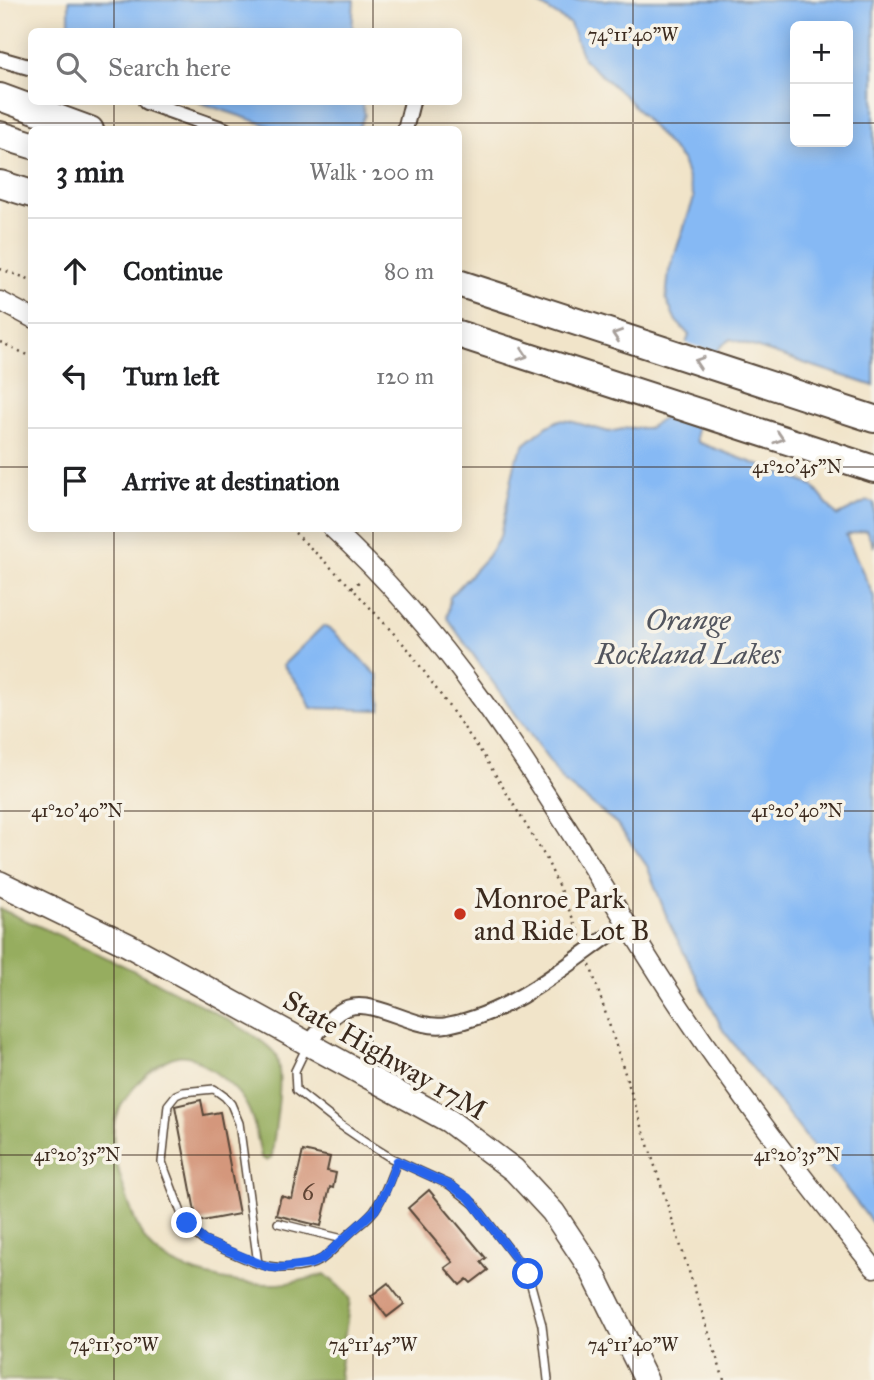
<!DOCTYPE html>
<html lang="en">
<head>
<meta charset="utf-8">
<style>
  :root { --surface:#fff; --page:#f6f6f6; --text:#202124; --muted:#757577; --line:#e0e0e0 }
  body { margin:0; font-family:"IM FELL Great Primer",serif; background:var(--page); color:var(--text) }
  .controls { position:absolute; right:21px; top:21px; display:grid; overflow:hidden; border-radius:10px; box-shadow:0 4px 18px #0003 }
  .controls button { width:63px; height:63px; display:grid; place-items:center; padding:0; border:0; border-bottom:2px solid var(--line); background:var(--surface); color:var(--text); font:35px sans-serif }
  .stop { position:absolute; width:21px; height:21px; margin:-16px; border:5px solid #2563eb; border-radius:50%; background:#fff }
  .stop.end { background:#2563eb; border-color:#fff; box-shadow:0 2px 7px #0008 }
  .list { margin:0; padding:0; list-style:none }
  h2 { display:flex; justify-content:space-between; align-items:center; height:91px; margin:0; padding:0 28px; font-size:30px }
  h2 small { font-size:23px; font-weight:400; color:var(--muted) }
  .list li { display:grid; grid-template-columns:46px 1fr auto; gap:21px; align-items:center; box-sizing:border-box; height:105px; padding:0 28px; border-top:2px solid var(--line) }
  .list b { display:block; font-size:26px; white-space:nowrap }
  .list em { font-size:23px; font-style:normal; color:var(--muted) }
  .icon { flex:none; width:38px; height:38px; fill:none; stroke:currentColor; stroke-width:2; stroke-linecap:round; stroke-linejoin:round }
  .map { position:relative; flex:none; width:874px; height:1380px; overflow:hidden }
  .search { position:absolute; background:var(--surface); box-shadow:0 4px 18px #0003; left:28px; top:28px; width:434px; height:77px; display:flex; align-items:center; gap:18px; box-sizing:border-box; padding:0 24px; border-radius:10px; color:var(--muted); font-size:26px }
  .panel { position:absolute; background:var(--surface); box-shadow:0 4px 18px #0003; left:28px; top:126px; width:434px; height:406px; border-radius:10px }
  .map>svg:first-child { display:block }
  .forest { fill:#96ad5f; stroke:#686c3e; stroke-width:2 }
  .water { fill:#86b9f4; stroke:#607289; stroke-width:2; fill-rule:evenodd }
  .pier { fill:#f1e4c9 }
  .building { fill:#d4977b }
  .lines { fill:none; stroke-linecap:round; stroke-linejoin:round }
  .service-casing { stroke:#564638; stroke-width:10 }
  .minor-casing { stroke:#564638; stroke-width:18 }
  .tertiary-casing { stroke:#564638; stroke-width:21 }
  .primary-casing { stroke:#564638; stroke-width:26 }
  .motorway-casing { stroke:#564638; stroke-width:30 }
  .path { stroke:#564638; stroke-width:2.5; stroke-dasharray:2 5; stroke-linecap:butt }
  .service { stroke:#fff; stroke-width:7 }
  .minor { stroke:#fff; stroke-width:14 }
  .tertiary { stroke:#fff; stroke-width:18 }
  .primary { stroke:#fff; stroke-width:23 }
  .motorway { stroke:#fff; stroke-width:26 }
  .oneway { stroke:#a79f9a }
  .route { stroke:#2563eb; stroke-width:9 }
  .ticks { fill:none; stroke:#3b2a1e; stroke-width:2; stroke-opacity:0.45 }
  .poi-dot { fill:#c8321e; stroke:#f7f3e8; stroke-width:2.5 }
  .labels { text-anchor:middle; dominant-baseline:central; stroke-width:7; stroke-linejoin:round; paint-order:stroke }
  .number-label { font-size:24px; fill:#614535 }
  .poi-label { font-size:28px; fill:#3b2a1e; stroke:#f7f3e8; text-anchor:start }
  .street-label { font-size:28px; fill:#3b2a1e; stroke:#f7f3e8 }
  .water-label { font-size:30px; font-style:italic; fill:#52555e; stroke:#f7f3e8 }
  .ticks-label { font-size:18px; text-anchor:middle; fill:#3b2a1e; stroke:#f7f3e8; stroke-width:7; stroke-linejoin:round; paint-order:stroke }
</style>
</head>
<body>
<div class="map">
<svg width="874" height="1380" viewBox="0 0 874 1380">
  <rect width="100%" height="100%" fill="#f7f3e8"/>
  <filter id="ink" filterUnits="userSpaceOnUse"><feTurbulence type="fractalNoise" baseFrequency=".0143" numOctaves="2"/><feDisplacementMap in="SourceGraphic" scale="14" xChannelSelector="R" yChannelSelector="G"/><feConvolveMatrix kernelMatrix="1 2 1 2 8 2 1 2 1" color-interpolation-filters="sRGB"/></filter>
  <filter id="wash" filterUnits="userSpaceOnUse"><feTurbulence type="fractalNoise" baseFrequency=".00686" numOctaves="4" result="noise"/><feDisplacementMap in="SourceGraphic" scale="28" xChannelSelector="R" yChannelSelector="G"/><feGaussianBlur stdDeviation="1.57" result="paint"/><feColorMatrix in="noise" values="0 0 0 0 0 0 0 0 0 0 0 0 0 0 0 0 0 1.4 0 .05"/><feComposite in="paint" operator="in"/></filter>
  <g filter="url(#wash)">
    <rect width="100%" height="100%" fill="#f1e4c9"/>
    <path class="forest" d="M0,909C40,926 266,1028 276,1056C285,1078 274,1131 272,1156L267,1161L261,1157C253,1113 249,1095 210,1069C203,1065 195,1057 187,1056C161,1050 117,1101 114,1124C111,1144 119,1174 125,1192C131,1210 137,1230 149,1245C174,1274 237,1285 273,1284C291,1284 308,1279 325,1274L343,1290L350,1300L339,1373L341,1380H0Z"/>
    <path class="water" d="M69,0H354L352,32L72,31L69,26Z
      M533,0H874V386L731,339C727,342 721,345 718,350C707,368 694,422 697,442L812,485L837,516L867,501L874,503V547L866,530L846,535L874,597V1225L723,1030L670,925L647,866L617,824L564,782L447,618L450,597L487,557L500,537L516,459L525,444L546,427L559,420L570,421L609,432L628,428H649L664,417L674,379L689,335L676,321L666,299L669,271L694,198L682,160L626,97L584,60L570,24ZM795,26H848V142H795Z
      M198,102H362L365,115L358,129H279Z
      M323,626L333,631L378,676L381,710L311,708L304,692L283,665Z"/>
    <path class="pier" d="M683,342L720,354L699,427L661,415Z"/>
    <g id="blocks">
      <path class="building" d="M201,1100L204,1115L220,1112L239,1214L197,1222L175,1106Z
        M303,1151L330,1157L327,1171L336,1173L333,1188L330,1187L321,1226L276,1215L281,1196L292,1199Z
        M429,1190L486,1258L481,1262L488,1270L471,1283L467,1279L460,1285L445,1268L453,1262L408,1208Z
        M388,1283L404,1304L387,1317L371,1296Z"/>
    </g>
  </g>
  <g filter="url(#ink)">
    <use href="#blocks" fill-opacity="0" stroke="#564638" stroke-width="2"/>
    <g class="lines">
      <g class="service-casing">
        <path id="service" d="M307,1046L295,1071L296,1090L339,1124L370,1145L391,1158L450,1185L474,1204L528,1274L542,1325L548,1380
          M278,1223L343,1239
          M258,1264L239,1123L231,1104L225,1097L214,1089L183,1092L176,1095L168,1105L162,1162L182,1215L196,1235L204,1241L253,1262C273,1269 302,1272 322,1259C332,1252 341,1241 350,1233C359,1225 371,1217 377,1206C386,1192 391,1176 397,1161"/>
      </g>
      <g class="minor-casing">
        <path id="minor" d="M0,59L32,68
          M146,102L225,130
          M405,130L412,102
          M309,1043C318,1032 327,1020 339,1012C368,991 412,1032 447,1025C515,1013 572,960 628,922"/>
      </g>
      <g class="tertiary-casing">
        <path id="tertiary" d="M0,301L32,318
          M332,528C476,659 566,831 670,992C733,1088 803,1178 874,1268"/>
      </g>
      <g class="primary-casing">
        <path id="primary" d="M0,883L128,945L449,1121L514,1170L553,1212L591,1269L646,1380"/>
      </g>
      <g class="motorway-casing">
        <path id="motorway" d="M0,97L90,130
          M0,135L32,145
          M0,184L32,194
          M458,283L874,419
          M458,334L874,469"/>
      </g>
      <path class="path" d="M0,269L32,280
        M0,342L32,357
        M290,528L352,588L408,649L484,756L546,858L582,939
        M352,588L361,580
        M590,965L724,1380"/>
      <use href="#service" class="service"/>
      <use href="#minor" class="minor"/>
      <use href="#tertiary" class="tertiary"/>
      <use href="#primary" class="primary"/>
      <use href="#motorway" class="motorway"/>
    </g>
    <defs><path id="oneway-chevron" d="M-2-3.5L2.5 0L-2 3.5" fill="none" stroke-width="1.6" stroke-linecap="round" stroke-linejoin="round" transform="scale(1.75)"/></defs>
    <g class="oneway">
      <use href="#oneway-chevron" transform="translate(617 335) rotate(-162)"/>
      <use href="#oneway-chevron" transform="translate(523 355) rotate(18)"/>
      <use href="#oneway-chevron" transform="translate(699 362) rotate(-162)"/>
      <use href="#oneway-chevron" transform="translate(779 438) rotate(18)"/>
    </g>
  </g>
  <g class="lines" filter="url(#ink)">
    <path class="route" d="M187,1223L204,1241L268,1267L280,1268L310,1264L322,1259L375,1210L386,1190L397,1161L450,1185L469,1198L528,1274"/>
  </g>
  <path class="ticks" d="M114,0V32M373,0V32M633,0V1380M114,102V130M373,102V130M0,123H795M848,123H874M0,467H32M458,467H874M114,528V1380M373,528V1380M0,811H874M0,1155H874"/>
  <circle class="poi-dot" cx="460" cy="914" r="7"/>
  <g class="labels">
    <g class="number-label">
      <text x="308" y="1192">6</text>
    </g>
    <g class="poi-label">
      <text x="474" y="898">Monroe Park<tspan x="474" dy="32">and Ride Lot B</tspan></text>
    </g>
    <g class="street-label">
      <text transform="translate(385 1055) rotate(30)">State Highway 17M</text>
    </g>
    <g class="water-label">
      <text x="688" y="620">Orange<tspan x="688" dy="34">Rockland Lakes</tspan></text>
    </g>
  </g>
  <g class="ticks-label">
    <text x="633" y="41">74°11'40"W</text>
    <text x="797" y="473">41°20'45"N</text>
    <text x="77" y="817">41°20'40"N</text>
    <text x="797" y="817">41°20'40"N</text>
    <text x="77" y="1161">41°20'35"N</text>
    <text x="797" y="1161">41°20'35"N</text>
    <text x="114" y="1351">74°11'50"W</text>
    <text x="373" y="1351">74°11'45"W</text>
    <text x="633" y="1351">74°11'40"W</text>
  </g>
</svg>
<div class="controls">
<button>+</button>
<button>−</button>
</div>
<div class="stop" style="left:528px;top:1274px"></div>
<div class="stop end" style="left:187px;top:1223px"></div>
<div class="search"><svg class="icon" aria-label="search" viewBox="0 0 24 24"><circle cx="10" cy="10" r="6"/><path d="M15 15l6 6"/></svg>Search here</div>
<section class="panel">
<h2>3 min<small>Walk · 200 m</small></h2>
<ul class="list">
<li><svg class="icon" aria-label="ahead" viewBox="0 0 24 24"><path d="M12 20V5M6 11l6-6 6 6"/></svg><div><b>Continue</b></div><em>80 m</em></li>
<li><svg class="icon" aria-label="left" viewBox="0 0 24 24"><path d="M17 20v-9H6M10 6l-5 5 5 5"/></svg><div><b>Turn left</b></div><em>120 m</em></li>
<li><svg class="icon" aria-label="arrive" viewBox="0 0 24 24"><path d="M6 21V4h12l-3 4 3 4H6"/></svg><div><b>Arrive at destination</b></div></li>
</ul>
</section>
</div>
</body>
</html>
